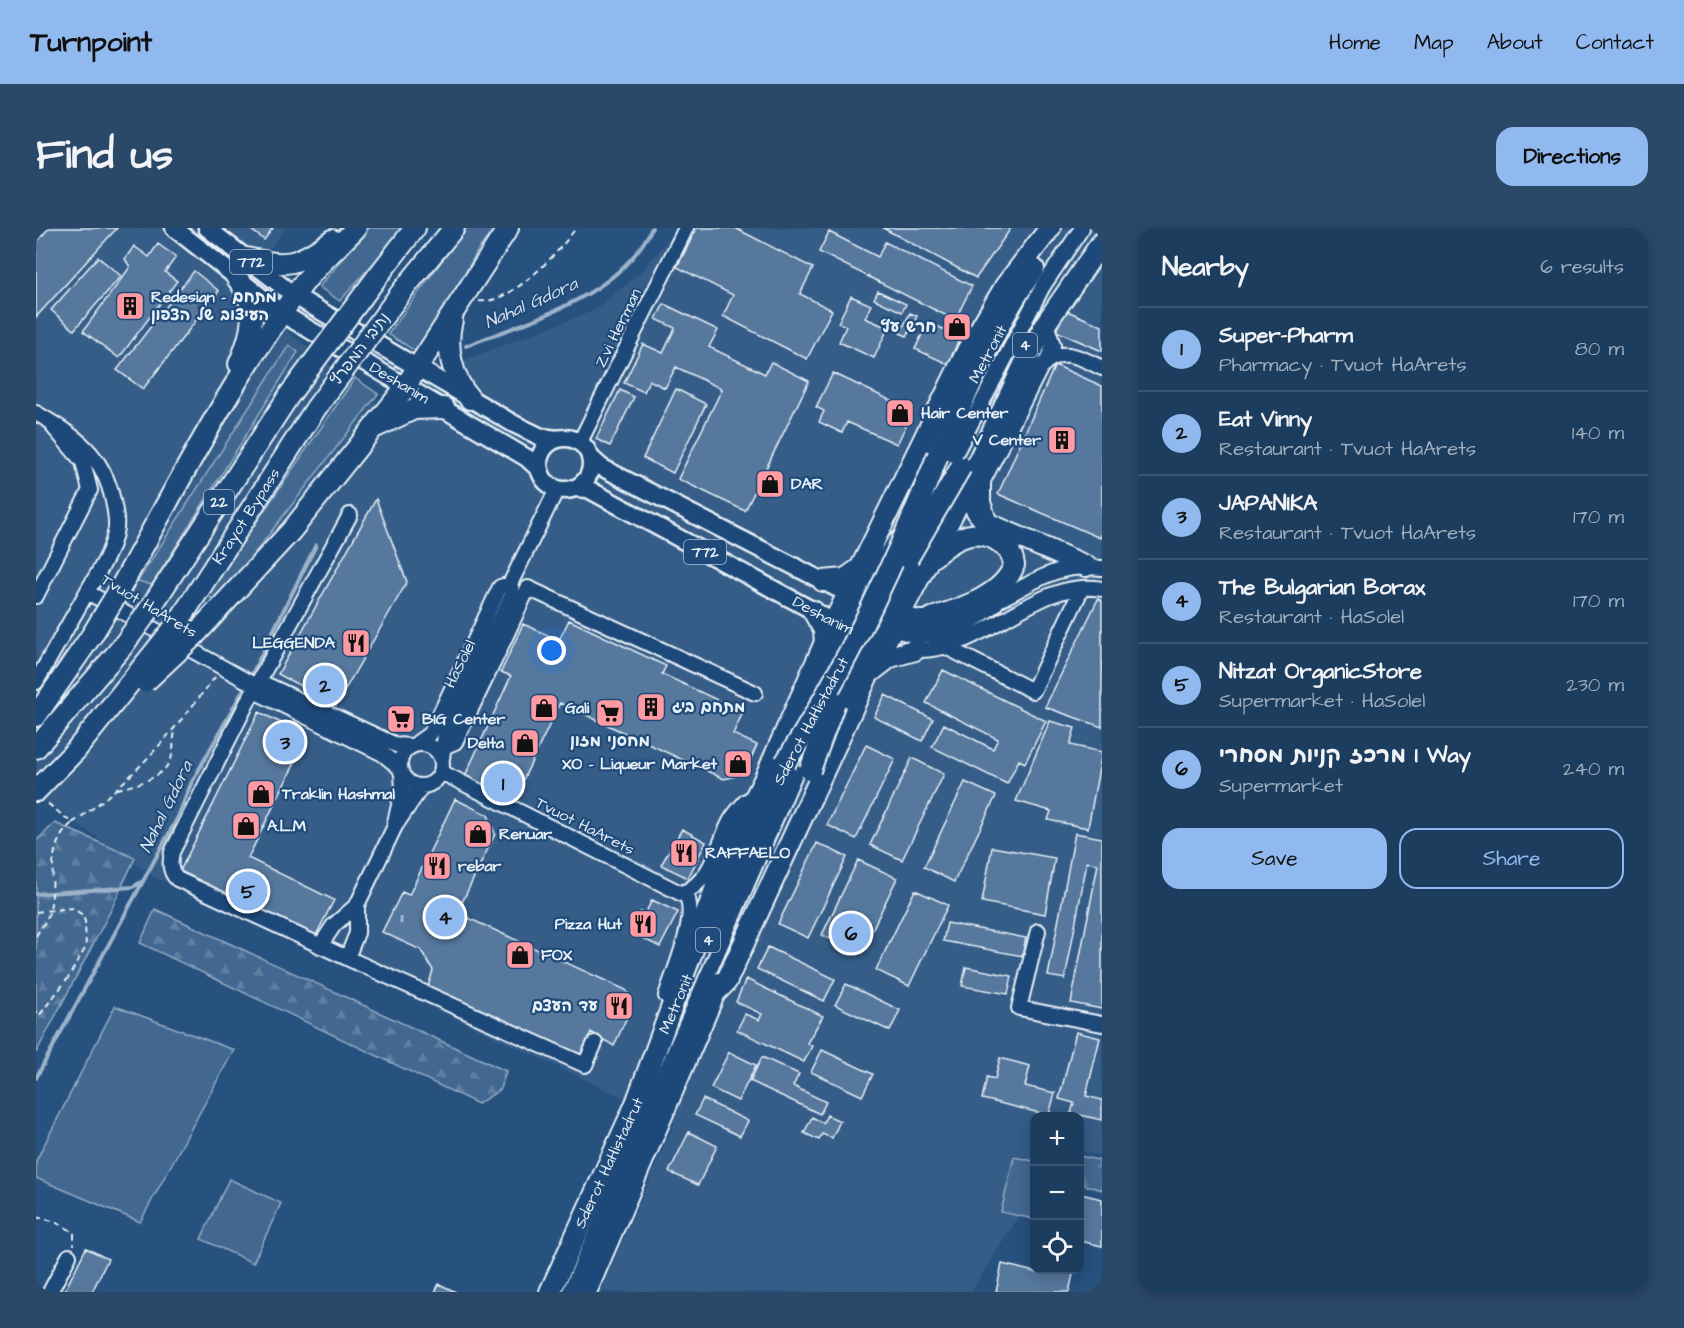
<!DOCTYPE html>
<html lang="en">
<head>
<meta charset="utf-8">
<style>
  :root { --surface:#1d3d5f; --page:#2a4868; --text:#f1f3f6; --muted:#a0aebd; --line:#3b5674; --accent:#90b9f0 }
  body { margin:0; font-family:"Architects Daughter","Playpen Sans Hebrew",sans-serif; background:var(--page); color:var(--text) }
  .controls { position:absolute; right:18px; bottom:18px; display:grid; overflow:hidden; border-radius:12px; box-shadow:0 3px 15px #0003 }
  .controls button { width:54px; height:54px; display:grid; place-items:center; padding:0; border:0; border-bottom:2px solid var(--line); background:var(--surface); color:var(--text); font:30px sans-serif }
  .you { position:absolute; left:516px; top:423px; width:21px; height:21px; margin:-15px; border:4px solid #fff; border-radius:50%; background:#1a73e8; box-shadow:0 0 0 9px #1a73e833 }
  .badge { display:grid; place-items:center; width:39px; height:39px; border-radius:50%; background:var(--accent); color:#111; font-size:20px; font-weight:700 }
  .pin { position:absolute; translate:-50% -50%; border:3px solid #fff; box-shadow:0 2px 6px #0006 }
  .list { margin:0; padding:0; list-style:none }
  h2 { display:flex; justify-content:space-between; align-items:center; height:78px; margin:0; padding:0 24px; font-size:26px }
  h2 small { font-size:20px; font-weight:400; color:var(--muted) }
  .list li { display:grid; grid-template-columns:39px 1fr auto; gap:18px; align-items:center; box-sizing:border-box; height:84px; padding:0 24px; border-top:2px solid var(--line) }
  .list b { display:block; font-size:22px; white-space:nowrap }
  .list p { margin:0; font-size:20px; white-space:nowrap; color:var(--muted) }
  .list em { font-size:20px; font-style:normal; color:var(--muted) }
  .actions { display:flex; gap:12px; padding:18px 24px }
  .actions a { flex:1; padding:14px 0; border:2px solid var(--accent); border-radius:18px; text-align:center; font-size:21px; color:var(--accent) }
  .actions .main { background:var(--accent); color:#111 }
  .icon { flex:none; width:33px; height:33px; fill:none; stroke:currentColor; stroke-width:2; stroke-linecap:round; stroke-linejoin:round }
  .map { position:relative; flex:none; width:1066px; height:1064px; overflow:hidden; border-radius:18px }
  header { display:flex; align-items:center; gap:36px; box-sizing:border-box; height:84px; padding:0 30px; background:var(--accent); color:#111 }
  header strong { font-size:28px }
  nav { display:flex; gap:33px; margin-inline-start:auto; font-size:21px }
  .intro { display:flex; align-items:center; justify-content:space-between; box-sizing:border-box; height:144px; padding:0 36px }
  h1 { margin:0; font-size:42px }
  .button { padding:15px 27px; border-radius:18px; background:var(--accent); color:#111; font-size:21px; font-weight:700 }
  main { display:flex; gap:36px; padding:0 36px }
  aside { flex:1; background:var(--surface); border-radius:18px; box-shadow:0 3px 15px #0003 }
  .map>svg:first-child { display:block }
  .built { fill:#355d88 }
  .grass { fill:#436891; stroke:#96acc4; stroke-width:1.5 }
  .forest { fill:url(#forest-firs); stroke:#96acc4; stroke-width:1.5 }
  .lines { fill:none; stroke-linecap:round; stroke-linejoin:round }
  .stream { stroke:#9db3c9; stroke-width:4 }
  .building { fill:#57789d; stroke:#e8f1f8; stroke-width:1.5 }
  .minor-casing { stroke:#e8f1f8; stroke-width:18 }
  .major-casing { stroke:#e8f1f8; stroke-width:21 }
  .highway-casing { stroke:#e8f1f8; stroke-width:24 }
  .path { stroke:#e8f1f8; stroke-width:2; stroke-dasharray:6 4.5; stroke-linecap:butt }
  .minor { stroke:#1f4a7a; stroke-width:14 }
  .major { stroke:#1f4a7a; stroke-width:16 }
  .highway { stroke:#1f4a7a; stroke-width:20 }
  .highway-bridge-casing { stroke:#e8f1f8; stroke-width:24; stroke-linecap:butt }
  .highway-bridge { stroke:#1f4a7a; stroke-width:20 }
  .labels { text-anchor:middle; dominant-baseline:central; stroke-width:4.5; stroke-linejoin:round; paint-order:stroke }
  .number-label { font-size:14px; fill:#c4d3e1 }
  .shield { fill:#1f4a7a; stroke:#acbfd2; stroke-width:1.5 }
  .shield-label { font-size:15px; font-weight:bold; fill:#e8f1f8 }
  .poi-label { font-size:16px; font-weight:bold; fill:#e8f1f8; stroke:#1f4a7a; text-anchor:start }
  .street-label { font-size:16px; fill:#e8f1f8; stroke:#1f4a7a }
  .water-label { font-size:18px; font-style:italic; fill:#d5e2ec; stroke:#1f4a7a }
</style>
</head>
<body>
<header>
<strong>Turnpoint</strong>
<nav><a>Home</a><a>Map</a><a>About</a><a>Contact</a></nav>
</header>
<div class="intro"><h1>Find us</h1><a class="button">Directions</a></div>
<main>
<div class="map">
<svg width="1066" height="1064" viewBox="0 0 1066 1064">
  <defs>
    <pattern id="forest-firs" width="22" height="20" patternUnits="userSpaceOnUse" patternTransform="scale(1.5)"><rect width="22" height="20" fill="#436891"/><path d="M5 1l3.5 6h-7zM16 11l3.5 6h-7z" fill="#5e7ea1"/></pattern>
  </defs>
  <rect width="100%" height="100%" fill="#27517f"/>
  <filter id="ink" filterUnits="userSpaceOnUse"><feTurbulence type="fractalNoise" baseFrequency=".0167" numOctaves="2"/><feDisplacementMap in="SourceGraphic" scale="12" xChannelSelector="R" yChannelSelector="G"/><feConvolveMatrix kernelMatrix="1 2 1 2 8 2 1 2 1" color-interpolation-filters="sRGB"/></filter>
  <g filter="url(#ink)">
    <path class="built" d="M0,0H249L203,64L357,188L371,196L426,133L559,82L607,42L642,0H1066V928L1044,923V888H999L998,964L935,1064H564L639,894L117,648L0,567Z"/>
    <path class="grass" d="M332,0H368L304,73L283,59Z
      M430,0H459L442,22L384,126L352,106Z
      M253,117L262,124L116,357L102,353Z
      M319,150L342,166L182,372L170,368Z
      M79,778L198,822L104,994L0,950V933Z
      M978,929L998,933V991L965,984Z
      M193,951L245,975L217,1035L165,1011Z"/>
    <path class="forest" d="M19,595L99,630L74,684L0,825V613Z
      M119,681L470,843L465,861L442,876L104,715Z
      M1044,928L1066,933V962L1044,956Z"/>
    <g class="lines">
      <path class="stream" d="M430,118C496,91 582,70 616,0
        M214,450L280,317
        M0,666L97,659L105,654
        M0,850L142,589L155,556L210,457"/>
    </g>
    <path class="building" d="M13,0H81L0,89V15Z
      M213,0H237L228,12Z
      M661,0H699L777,40L764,66L796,82L771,131L687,88L697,67L641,39Z
      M847,0H975L940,50Z
      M793,4L842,29L849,14L936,58L919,92L783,24Z
      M122,16L140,29L129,44L141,53L83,130L47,103L94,39L89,31L98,18L113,29Z
      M62,29L85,48L38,102L15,82Z
      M158,43L183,63L107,161L81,142Z
      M842,63L870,76L866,84L838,71Z
      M815,68L835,77L829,90L852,100L838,130L803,114L810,98L802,95Z
      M628,76L682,102L673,119L729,146L735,134L773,153L709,283L642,251L686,161L640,139L629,160L613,152L608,164L588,155L607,116L627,125L639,100L620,91Z
      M1029,82L1066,98V123L1020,103Z
      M874,85L881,88L871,108L864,105Z
      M892,94L924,109L912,136L879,121Z
      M1019,137L1066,158V305L1064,310L962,266Z
      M797,145L877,183L861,216L811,194L806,205L783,194L788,183L780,179Z
      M640,161L670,176L637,245L607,230Z
      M584,162L598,169L574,218L560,211Z
      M340,271L371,354L300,477L242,446Z
      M1062,371L1066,373V499L1009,479Z
      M533,392L630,438L626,446L707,484L697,506L721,517L708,546L688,551L524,475L485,556L464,566L429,548L475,448L465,444L487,396L523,412Z
      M907,442L1010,493L989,535L983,532L971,556L896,519L908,496L957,521L962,511L890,475Z
      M849,467L897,491L886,513L838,489Z
      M223,484L272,508L212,630L298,672L279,709L144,643Z
      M1014,493L1039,500L1034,517L1066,524L1052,600L1012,592L1015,583L980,573Z
      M830,517L859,531L820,611L791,597Z
      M876,530L908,546L866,632L834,617Z
      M929,554L960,568L918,654L888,639Z
      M419,571L452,587L459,606L421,685L590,762L595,771L594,782L578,818L555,804L543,829L391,762L397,742L385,722L346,704L366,664L373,667Z
      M646,601L670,614L652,650L625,637Z
      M1039,605L1066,610V781L1035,775L1062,636L1051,634L1029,751L1012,748Z
      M781,615L811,629L772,710L742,696Z
      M956,619L1019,630L1009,686L946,674Z
      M822,632L861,650L825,725L786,707Z
      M879,662L912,677L873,758L840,742Z
      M616,672L642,684L624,719L594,704L604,684L609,686Z
      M911,695L990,710L986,728L907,713Z
      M732,719L799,751L788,773L721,741Z
      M930,739L976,748L972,766L926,758Z
      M710,751L787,788L771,815L776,818L768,834L701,802L709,786L723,792L726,786L700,774Z
      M810,756L864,782L854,803L799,777Z
      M1040,804L1064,810L1050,868L1066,872V892L1035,885L1038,875L1023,871Z
      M786,822L837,846L826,868L775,844Z
      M693,824L720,837L702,873L675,860Z
      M726,829L763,846L757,858L790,874L784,886L714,853Z
      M964,830L994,838L989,858L1019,865L1013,887L946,871L951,849L959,851Z
      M667,871L712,893L704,908L659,887Z
      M791,887L804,893L796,910L786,906L783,912L768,905L776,889L787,895Z
      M653,904L681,918L662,957L633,944Z
      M1045,966L1066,971V1018L1044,1013Z
      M50,1020L72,1031L56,1064H28Z
      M966,1036L999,1044L1038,1042L1033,1064H960Z
      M403,1056L420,1064H399Z"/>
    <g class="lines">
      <g class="minor-casing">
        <path id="minor" d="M1010,95L1017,117L1012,131
          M0,185C39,208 67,225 77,273C79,283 82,295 79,305C75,326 61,346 51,364L220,458L231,457L360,517L375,518
          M544,214L650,0
          M892,285L895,272L1007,58L1046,0
          M952,289L947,274V253L1005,139C1024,117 1044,129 1066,140
          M0,368L54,262L47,234L18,200
          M951,377C995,359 1013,334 1066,340
          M863,385L883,390H903
          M910,419L997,463L1046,360
          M870,421C943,432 998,348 1066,361
          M458,433L492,360L719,465
          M0,454L51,364
          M220,458L226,467L347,526L364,540
          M781,475C789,425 830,353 860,312
          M796,480L824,440L881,324
          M381,515L395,505L464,359L474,356
          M364 537a21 21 0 1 1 42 0a21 21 0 1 1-42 0Z
          M405,520L419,514L458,433L455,427
          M406,531L409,506L477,365L474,356L521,261
          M405,544L650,668C663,687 637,745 630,768
          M359,594L367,561L366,546
          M646,665C676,654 681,617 695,592C699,585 705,579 710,573
          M321,677L359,598L386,558
          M1002,703L983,780L1066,796
          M284,718L298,697L321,677V705L311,730L141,651C133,643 134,634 136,624L213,471L314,287
          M311,730L549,837L559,815
          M14,1064L33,1028
          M534,1064L778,502"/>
      </g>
      <g class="major-casing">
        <g id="major">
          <path id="s1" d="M138,0L247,86L491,230L504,242"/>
          <path d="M171,0L259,68L478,196L505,209L522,211"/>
          <circle cx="529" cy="236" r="26"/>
          <path d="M554,229L565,239L812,366L863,385"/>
          <path id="s2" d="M539,260L552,261L798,394L848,415"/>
        </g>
      </g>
      <g class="highway-casing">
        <g id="highway">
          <path d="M210,30C251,40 262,37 296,12"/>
          <path d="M200,49C224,77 217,105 203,136"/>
          <path d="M341,49L379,0"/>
          <path d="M367,62L418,0"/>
          <path d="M416,92C409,119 416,150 434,171"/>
          <path d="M342,198L378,181L408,180"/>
          <path d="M902,227C932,166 957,97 998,41"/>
          <path d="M934,252C932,270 939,285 953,296L1050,338"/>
          <path d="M787,353L809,351L826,339"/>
          <path d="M82,364C140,260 195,151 267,56C282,36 303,18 320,0"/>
          <path d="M113,382L254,166"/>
          <path d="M777,383L788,402L789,415"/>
          <path d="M896,390C923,381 968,368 978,337C977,329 974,322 967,317C943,296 918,310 898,328"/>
          <path d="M798,394C815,373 862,405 886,405C914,405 936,392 957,374"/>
          <path id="s3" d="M141,396L280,180"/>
          <path d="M158,408L255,303L365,165L472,0"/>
          <path d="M836,443L854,429L879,422"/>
          <path d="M0,488L56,407"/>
          <path d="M0,520L86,419"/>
          <path d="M0,563L40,522"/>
          <path d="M681,692L742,551"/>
          <path d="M678,766L690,754L832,447L922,276L987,139L1010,95L1066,14"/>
          <path d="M595,889L697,613L729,550L798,394L932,121L970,57L1014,0"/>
          <path d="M514,1064L599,878"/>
          <path d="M550,1064L683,755"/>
        </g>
      </g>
      <path class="path" d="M443,73C475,77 523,24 540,0
        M81,561C99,557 127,551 135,531C138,522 137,511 139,502
        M36,595C94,557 138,502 180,448
        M0,684L36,680L47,687L49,694L50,719L32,750L2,789
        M0,708C4,701 9,695 12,688C23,655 6,622 36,595L10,574
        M0,783V795
        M0,989L17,993L38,1004V1017"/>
      <use href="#minor" class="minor"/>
      <use href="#major" class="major"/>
      <use href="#highway" class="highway"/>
      <g class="highway-bridge-casing">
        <path id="highway-bridge" d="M254,166L341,49
          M280,180L367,62
          M872,330L925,239
          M56,407L82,364
          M86,419L113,382
          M109,454L158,408
          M40,522L141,396
          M749,535C811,439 860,333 902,227
          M774,542L799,474"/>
      </g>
      <use href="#highway-bridge" class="highway-bridge"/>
    </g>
  </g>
  <defs>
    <g id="building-square" transform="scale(1.5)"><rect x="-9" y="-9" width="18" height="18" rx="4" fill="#ff9aa2" stroke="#1f4a7a"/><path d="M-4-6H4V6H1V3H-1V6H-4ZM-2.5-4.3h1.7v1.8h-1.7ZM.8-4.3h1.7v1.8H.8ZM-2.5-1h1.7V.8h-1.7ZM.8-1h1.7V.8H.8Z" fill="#111"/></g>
    <g id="shop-square" transform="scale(1.5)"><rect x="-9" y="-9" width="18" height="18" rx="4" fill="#ff9aa2" stroke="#1f4a7a"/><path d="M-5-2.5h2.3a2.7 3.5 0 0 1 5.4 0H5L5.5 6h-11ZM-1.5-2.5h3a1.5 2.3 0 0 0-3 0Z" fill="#111"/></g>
    <g id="restaurant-square" transform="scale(1.5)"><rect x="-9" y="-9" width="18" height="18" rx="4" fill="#ff9aa2" stroke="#1f4a7a"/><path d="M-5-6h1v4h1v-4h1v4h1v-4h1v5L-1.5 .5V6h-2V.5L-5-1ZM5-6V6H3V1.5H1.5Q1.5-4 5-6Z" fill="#111"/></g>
    <g id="supermarket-square" transform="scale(1.5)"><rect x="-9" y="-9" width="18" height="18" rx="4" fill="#ff9aa2" stroke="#1f4a7a"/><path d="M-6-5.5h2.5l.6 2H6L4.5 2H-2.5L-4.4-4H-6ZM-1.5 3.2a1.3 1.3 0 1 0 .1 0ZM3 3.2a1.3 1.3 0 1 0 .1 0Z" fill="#111"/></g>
  </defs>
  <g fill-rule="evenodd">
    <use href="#building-square" x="94" y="78"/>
    <use href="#shop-square" x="921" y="99"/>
    <use href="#shop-square" x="864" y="185"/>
    <use href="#building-square" x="1026" y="212"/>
    <use href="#shop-square" x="734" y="256"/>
    <use href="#restaurant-square" x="320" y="415"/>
    <use href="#building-square" x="615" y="479"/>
    <use href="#shop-square" x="508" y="480"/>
    <use href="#supermarket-square" x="574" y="485"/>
    <use href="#supermarket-square" x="365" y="491"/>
    <use href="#shop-square" x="489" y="515"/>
    <use href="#shop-square" x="702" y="536"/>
    <use href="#shop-square" x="225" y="566"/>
    <use href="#shop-square" x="210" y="598"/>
    <use href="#shop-square" x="442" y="606"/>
    <use href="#restaurant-square" x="648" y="625"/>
    <use href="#restaurant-square" x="401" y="638"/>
    <use href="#restaurant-square" x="607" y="696"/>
    <use href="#shop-square" x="484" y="727"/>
    <use href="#restaurant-square" x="583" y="778"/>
  </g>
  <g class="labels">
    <g class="number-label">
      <text x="366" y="690">11</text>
    </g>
    <g class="shield">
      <rect x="194" y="22" width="42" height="24" rx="4.5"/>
      <rect x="977" y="105" width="24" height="24" rx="4.5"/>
      <rect x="168" y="262" width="30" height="24" rx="4.5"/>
      <rect x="648" y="312" width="42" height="24" rx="4.5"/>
      <rect x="660" y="700" width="24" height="24" rx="4.5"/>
    </g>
    <g class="shield-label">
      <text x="215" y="34">772</text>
      <text x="989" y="117">4</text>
      <text x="183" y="274">22</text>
      <text x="669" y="324">772</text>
      <text x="672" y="712">4</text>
    </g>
    <g class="poi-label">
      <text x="115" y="69">Redesign - מתחם<tspan x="115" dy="18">העיצוב של הצפון</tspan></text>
      <text x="900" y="99" text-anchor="end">חרש עץ</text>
      <text x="885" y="185">Hair Center</text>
      <text x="1005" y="212" text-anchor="end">V Center</text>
      <text x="755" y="256">DAR</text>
      <text x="299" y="415" text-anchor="end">LEGGENDA</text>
      <text x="636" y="479">מתחם ביג</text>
      <text x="529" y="480">Gali</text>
      <text x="386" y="491">BIG Center</text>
      <text x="574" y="513" text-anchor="middle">מחסני מזון</text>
      <text x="468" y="515" text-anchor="end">Delta</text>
      <text x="681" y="536" text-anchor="end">XO - Liqueur Market</text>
      <text x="246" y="566">Traklin Hashmal</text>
      <text x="231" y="598">A.L.M</text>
      <text x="463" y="606">Renuar</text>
      <text x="669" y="625">RAFFAELO</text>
      <text x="422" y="638">rebar</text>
      <text x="586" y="696" text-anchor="end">Pizza Hut</text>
      <text x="505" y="727">FOX</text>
      <text x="562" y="778" text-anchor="end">עד העצם</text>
    </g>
    <g class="street-label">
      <text transform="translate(582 100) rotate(-64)">Zvi Herman</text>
      <text transform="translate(324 121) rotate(-53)">נתיבי המפרץ</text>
      <text transform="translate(952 126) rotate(-62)">Metronit</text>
      <text stroke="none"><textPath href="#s1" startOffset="274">Deshanim</textPath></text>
      <text stroke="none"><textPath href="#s3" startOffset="128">Krayot Bypass</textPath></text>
      <text transform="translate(113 378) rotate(31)">Tvuot HaArets</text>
      <text stroke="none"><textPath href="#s2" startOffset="280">Deshanim</textPath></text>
      <text transform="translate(424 436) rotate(-64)">HaSolel</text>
      <text transform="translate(775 493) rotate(-62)">Sderot HaHistadrut</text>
      <text transform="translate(549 598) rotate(27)">Tvuot HaArets</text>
      <text transform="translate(640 776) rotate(-67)">Metronit</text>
      <text transform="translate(573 935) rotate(-65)">Sderot HaHistadrut</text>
    </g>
    <g class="water-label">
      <text transform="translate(495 75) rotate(-24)">Nahal Gdora</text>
      <text transform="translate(130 579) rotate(-64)">Nahal Gdora</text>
    </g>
  </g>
</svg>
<div class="controls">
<button>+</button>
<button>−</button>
<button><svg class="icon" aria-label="locate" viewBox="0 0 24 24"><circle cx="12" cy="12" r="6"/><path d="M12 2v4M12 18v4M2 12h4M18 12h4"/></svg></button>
</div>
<div class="you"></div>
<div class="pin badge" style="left:467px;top:555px">1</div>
<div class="pin badge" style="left:289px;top:457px">2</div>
<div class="pin badge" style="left:249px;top:514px">3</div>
<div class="pin badge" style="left:409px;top:689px">4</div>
<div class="pin badge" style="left:212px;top:663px">5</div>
<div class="pin badge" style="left:815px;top:705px">6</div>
</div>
<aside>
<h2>Nearby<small>6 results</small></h2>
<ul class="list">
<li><span class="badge">1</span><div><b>Super-Pharm</b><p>Pharmacy · Tvuot HaArets</p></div><em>80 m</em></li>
<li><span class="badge">2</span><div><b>Eat Vinny</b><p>Restaurant · Tvuot HaArets</p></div><em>140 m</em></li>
<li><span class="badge">3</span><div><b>JAPANIKA</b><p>Restaurant · Tvuot HaArets</p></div><em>170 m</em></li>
<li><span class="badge">4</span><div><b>The Bulgarian Borax</b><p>Restaurant · HaSolel</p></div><em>170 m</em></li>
<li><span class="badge">5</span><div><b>Nitzat OrganicStore</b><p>Supermarket · HaSolel</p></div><em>230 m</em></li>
<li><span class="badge">6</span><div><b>מרכז קניות מסחרי I Way</b><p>Supermarket</p></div><em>240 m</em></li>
</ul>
<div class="actions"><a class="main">Save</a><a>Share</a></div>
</aside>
</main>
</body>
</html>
